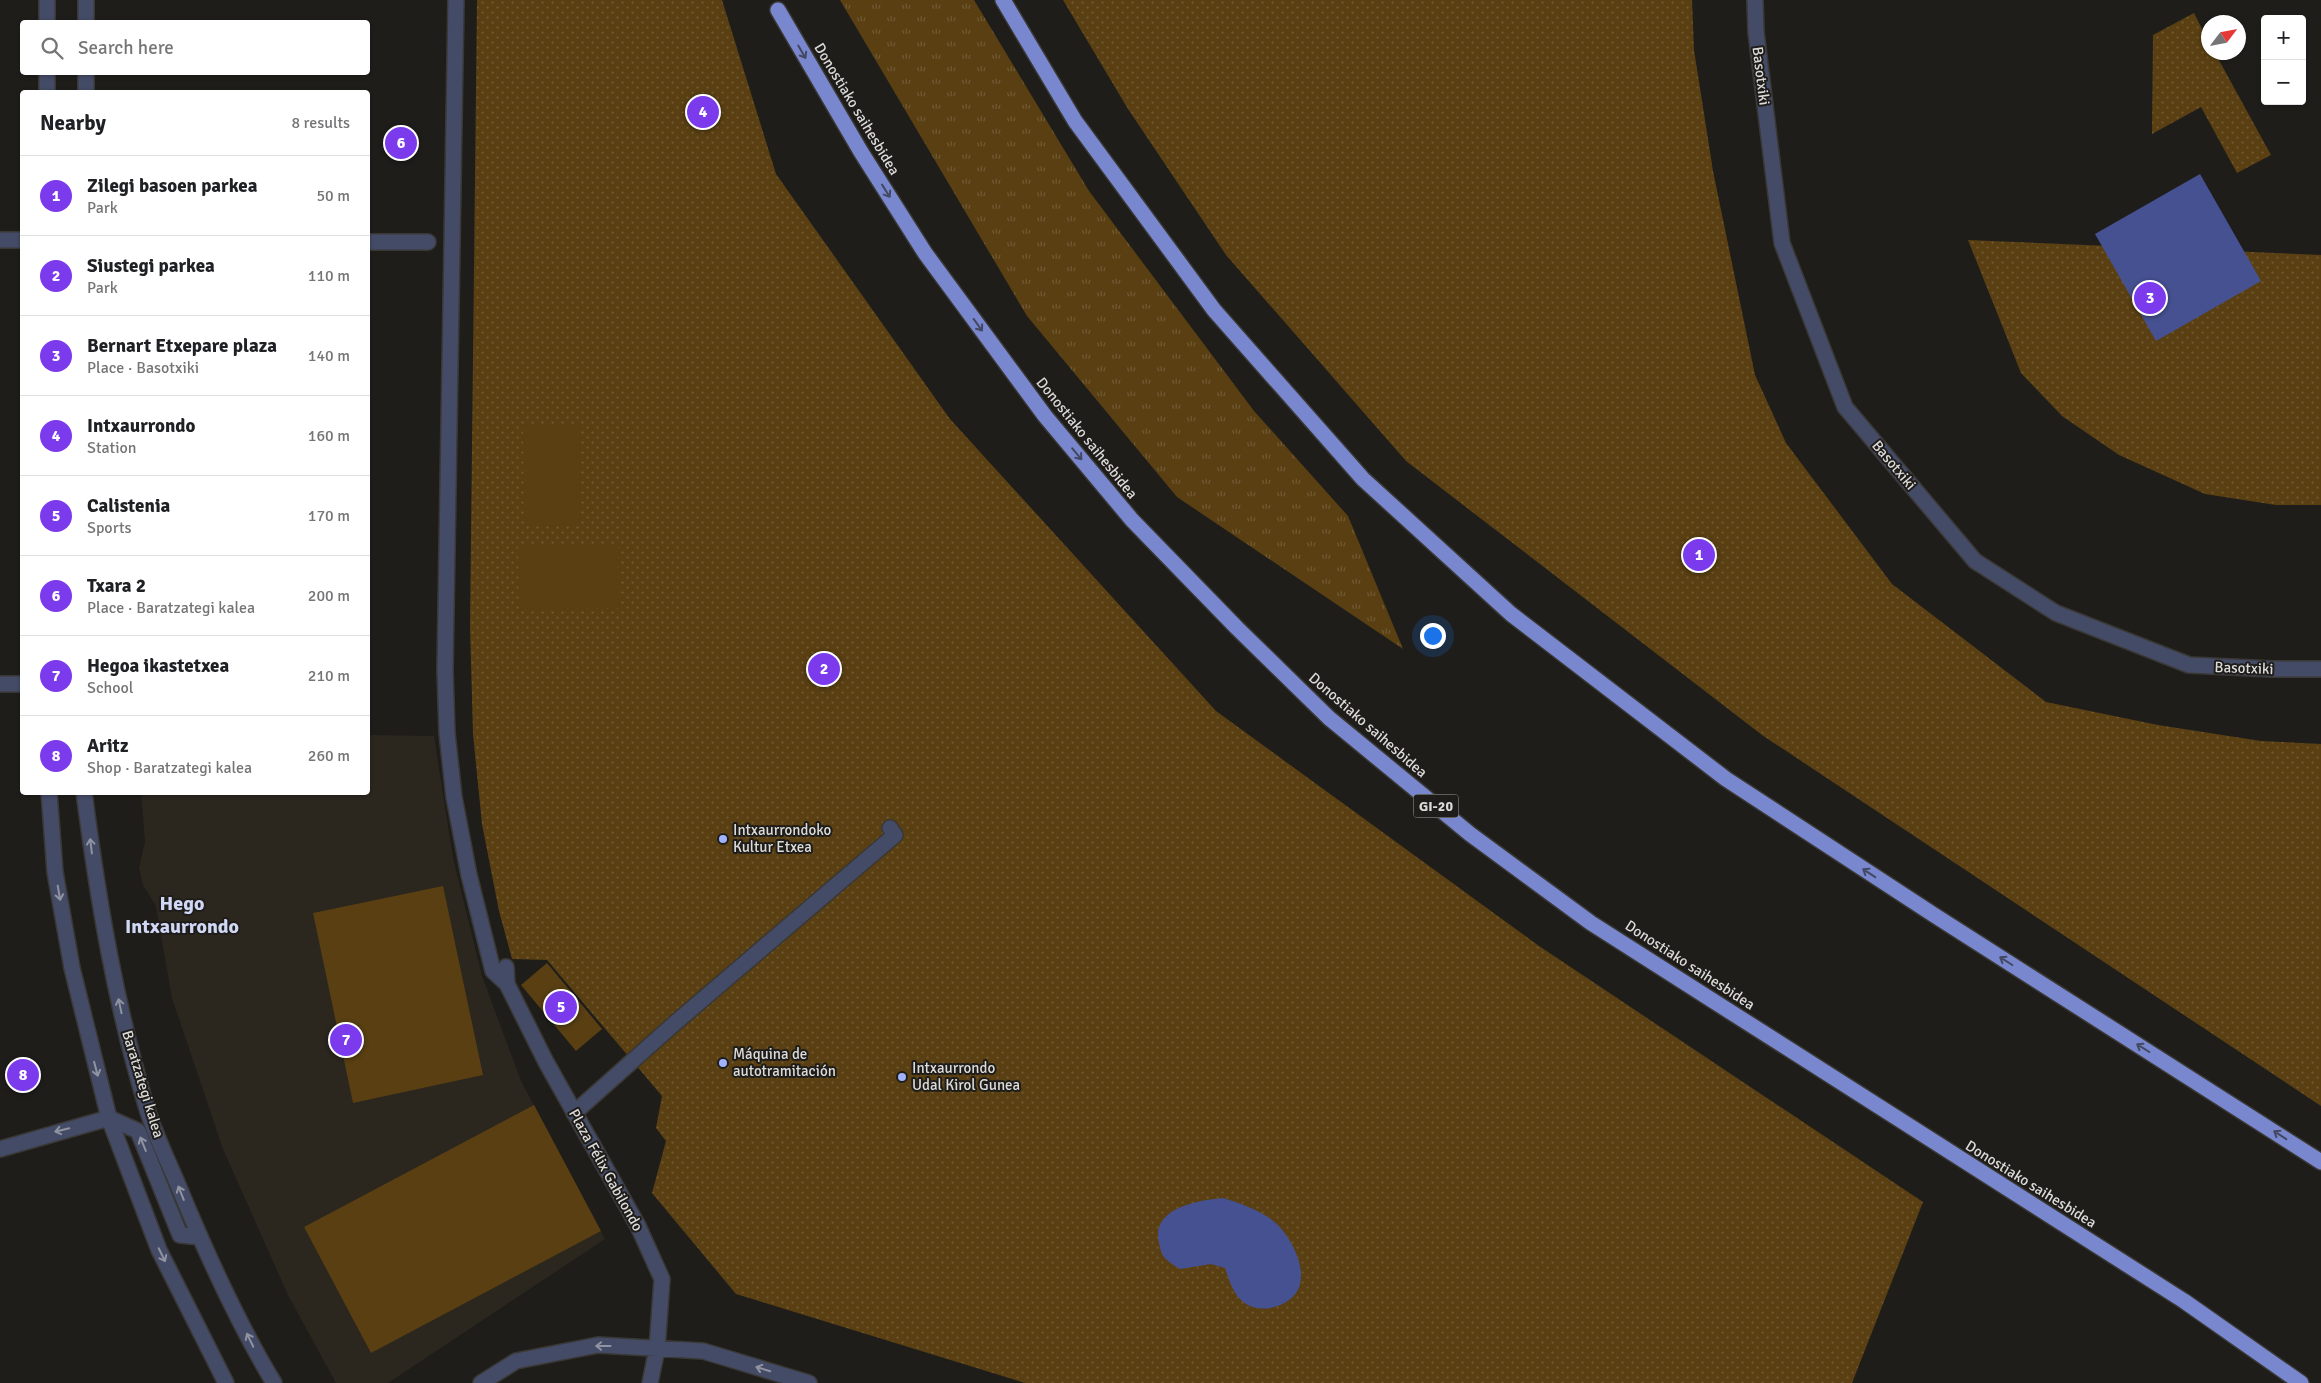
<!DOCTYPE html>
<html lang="en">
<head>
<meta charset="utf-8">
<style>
  :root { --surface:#fff; --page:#f2f2f2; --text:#202124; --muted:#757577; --line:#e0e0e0; --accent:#7c3aed }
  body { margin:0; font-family:Signika,sans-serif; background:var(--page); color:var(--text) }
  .controls { position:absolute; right:15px; top:15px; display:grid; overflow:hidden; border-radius:5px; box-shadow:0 1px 4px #0004 }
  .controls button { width:45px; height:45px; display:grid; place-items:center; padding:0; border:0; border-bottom:1px solid var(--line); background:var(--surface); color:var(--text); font:25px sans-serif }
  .compass { position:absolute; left:2201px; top:15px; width:45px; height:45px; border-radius:50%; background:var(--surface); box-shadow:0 1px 4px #0004; rotate:58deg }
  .you { position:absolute; left:1432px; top:635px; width:18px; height:18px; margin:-12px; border:4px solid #fff; border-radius:50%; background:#1a73e8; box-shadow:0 0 0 8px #1a73e833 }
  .badge { display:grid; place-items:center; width:32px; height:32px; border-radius:50%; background:var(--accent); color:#fff; font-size:16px; font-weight:700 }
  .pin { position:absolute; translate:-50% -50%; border:2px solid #fff; box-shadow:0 1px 5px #0006 }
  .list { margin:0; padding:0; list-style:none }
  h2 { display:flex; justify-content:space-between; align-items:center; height:65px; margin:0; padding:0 20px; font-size:21px }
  h2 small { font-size:16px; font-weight:400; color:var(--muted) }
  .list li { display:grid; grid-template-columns:32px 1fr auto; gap:15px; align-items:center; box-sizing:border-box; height:80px; padding:0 20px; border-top:1px solid var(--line) }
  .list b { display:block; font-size:19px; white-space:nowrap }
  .list p { margin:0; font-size:16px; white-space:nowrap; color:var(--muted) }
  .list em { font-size:16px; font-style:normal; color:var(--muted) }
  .icon { flex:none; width:28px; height:28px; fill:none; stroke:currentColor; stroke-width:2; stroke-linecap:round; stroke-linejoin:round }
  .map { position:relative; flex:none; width:2321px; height:1383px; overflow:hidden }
  .search { position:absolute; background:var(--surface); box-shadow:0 1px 4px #0004; left:20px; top:20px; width:350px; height:55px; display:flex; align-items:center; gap:12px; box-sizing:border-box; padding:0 18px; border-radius:5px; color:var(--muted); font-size:19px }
  .panel { position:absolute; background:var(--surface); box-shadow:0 1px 4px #0004; left:20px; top:90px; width:350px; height:705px; border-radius:5px }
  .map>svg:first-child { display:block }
  .built { fill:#2b261e }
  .grass { fill:url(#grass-tufts) }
  .park { fill:url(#park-dots) }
  .pitch { fill:#593f12 }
  .water { fill:#455191 }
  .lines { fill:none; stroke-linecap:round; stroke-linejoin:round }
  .street-casing { stroke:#3a3835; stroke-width:18 }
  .highway-casing { stroke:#3a3835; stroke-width:18 }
  .street { stroke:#444b67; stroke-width:15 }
  .highway { stroke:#7988ce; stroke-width:15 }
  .oneway { stroke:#434862 }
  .oneway2 { stroke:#9093a0 }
  .poi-dot { fill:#a1b3fd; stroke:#1f1d1a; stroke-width:2 }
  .labels { text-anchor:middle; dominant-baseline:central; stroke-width:4; stroke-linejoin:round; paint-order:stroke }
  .shield { fill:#1f1d1a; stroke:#a4a2a0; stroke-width:1 }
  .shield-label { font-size:14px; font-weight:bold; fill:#dddbd9 }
  .street-label { font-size:15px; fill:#dddbd9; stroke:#1f1d1a }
  .poi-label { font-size:15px; fill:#dddbd9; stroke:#1f1d1a; text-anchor:start }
  .district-label { font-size:20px; font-weight:bold; fill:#d1d8f5; stroke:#1f1d1a }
</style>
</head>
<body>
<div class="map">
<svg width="2321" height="1383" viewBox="0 0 2321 1383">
  <defs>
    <pattern id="grass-tufts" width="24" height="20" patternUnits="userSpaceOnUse" patternTransform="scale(1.25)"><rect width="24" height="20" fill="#593f12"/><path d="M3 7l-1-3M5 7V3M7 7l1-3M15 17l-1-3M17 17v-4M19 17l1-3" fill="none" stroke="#705a34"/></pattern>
    <pattern id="park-dots" width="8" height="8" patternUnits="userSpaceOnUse" patternTransform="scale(1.25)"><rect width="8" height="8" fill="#593f12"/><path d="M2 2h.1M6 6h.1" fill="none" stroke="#705a34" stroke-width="1.8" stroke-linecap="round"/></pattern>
  </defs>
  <rect width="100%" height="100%" fill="#1f1d1a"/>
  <path class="built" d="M368,735L434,736L453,858L482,976L521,1081L605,1239L388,1383H336L288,1295L223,1149L172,998L156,906L143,885L139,868L145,841L141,793L368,792Z"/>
  <path class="grass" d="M840,0H974L1089,191L1254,411L1348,516L1403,649L1177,497L1027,316Z"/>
  <path class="park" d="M477,0H722L776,174L950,419L1216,711L1539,946L1923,1202L1852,1383H1025L736,1294L652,1193L666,1141L656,1128L662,1096L547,960L512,959L499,911L482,824L473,734L470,626Z
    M1063,0H1692L1694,50L1713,171L1755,375L1786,443L1892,584L2046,702L2158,725L2261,741L2321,744V1106L1762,735L1406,461L1226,255L1128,109Z
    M2194,13L2208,41V52L2215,53L2271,155L2237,173L2201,107L2152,134L2153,35Z
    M1968,240L2321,255V505H2276L2205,494L2119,455L2062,416L2021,373Z"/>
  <path class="pitch" d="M579,425L581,524L524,525L523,426Z
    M618,545L619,608L519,609L518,546Z
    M443,886L483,1075L353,1103L313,913Z
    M547,963L602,1029L576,1051L521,985Z
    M534,1105L601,1231L371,1353L304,1227Z"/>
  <path class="water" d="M2200,174L2261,281L2156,341L2095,234Z
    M1223,1198C1240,1203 1265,1212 1278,1225C1291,1239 1305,1264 1300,1284C1295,1305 1264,1315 1246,1304C1234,1297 1229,1280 1225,1268L1211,1264L1180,1269C1175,1266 1168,1262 1164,1257C1161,1254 1160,1247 1159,1243C1150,1208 1199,1200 1223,1198Z"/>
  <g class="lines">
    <g class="street-casing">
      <path id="street" d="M456,0L445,670L447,733L454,797L469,875L493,971L507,984
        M1755,0L1756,32L1782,243L1845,407L1975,561L2056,613L2189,665L2273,669H2321
        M47,22V0
        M86,22V0
        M47,92V72
        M86,92V72
        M0,240H22
        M368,242H428
        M0,684H22
        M49,792L55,872L72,968L109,1118L159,1250L226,1383
        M84,792C98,900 116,1008 148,1112C156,1137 168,1161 178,1185C206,1253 236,1320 274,1383
        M506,967L507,984L546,1062L638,1226L662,1279L657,1349L650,1383
        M574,1113L675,1023L895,835L890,828
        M0,1149L109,1118L138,1131L180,1235L200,1237
        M481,1383L516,1361L598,1345L703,1351L809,1383"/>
    </g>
    <g class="highway-casing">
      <path id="highway" d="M1003,0L1075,121L1214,310L1363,479L1511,614L1726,779L1934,915L2321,1162
        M778,10L861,152L925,253L1045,416L1132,520L1237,628L1329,718L1470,834L1591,923L2184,1301L2301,1383"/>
    </g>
    <use href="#street" class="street"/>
    <use href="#highway" class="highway"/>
  </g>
  <defs><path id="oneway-shaft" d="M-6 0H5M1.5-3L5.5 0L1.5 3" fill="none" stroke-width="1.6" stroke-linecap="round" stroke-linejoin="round" transform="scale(1.25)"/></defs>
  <g class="oneway">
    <use href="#oneway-shaft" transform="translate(802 52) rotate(60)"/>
    <use href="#oneway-shaft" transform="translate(886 191) rotate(58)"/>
    <use href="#oneway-shaft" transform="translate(978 325) rotate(54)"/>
    <use href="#oneway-shaft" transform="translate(1077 454) rotate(50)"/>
    <use href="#oneway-shaft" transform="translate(1869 873) rotate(-147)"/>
    <use href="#oneway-shaft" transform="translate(2006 961) rotate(-148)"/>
    <use href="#oneway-shaft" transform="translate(2143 1048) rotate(-148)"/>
    <use href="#oneway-shaft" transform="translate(2280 1135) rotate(-147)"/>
  </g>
  <g class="oneway2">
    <use href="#oneway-shaft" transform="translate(91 846) rotate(-97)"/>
    <use href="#oneway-shaft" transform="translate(59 893) rotate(80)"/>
    <use href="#oneway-shaft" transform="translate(120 1006) rotate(-102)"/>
    <use href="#oneway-shaft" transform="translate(96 1069) rotate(75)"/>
    <use href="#oneway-shaft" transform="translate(62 1130) rotate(166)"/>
    <use href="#oneway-shaft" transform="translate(143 1144) rotate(-112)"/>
    <use href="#oneway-shaft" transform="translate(181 1193) rotate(-112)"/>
    <use href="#oneway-shaft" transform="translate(162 1255) rotate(64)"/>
    <use href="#oneway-shaft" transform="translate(250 1340) rotate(-116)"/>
    <use href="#oneway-shaft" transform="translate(603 1346) rotate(180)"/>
    <use href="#oneway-shaft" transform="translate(763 1369) rotate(-163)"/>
  </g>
  <g class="poi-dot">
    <circle cx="723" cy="839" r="5"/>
    <circle cx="723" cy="1063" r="5"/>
    <circle cx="902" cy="1077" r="5"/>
  </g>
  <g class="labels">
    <rect class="shield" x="1413.5" y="794.5" width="45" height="23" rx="4"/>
    <g class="shield-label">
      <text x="1436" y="806">GI-20</text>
    </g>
    <g class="street-label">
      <text transform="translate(1761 76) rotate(83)">Basotxiki</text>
      <text transform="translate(857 109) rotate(59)">Donostiako saihesbidea</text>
      <text transform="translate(1087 438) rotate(51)">Donostiako saihesbidea</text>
      <text transform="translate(1894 465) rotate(50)">Basotxiki</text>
      <text transform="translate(2244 668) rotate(2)">Basotxiki</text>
      <text transform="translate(1368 725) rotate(41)">Donostiako saihesbidea</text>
      <text transform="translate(1690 965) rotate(33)">Donostiako saihesbidea</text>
      <text transform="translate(143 1084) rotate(73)">Baratzategi kalea</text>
      <text transform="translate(606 1170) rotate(61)">Plaza Félix Gabilondo</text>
      <text transform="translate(2031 1184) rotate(32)">Donostiako saihesbidea</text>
    </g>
    <g class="poi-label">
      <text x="733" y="830">Intxaurrondoko<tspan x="733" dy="17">Kultur Etxea</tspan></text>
      <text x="733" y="1054">Máquina de<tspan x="733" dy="17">autotramitación</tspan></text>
      <text x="912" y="1068">Intxaurrondo<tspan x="912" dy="17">Udal Kirol Gunea</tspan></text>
    </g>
    <g class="district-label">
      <text x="182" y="903">Hego<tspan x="182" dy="23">Intxaurrondo</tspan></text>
    </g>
  </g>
</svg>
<div class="controls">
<button>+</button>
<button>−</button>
</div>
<svg class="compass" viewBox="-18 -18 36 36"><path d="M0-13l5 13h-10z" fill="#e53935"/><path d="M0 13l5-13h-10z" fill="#757577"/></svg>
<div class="you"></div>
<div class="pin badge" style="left:1699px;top:555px">1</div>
<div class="pin badge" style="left:824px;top:669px">2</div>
<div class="pin badge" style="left:2150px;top:298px">3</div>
<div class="pin badge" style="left:703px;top:112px">4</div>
<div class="pin badge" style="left:561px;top:1007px">5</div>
<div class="pin badge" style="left:401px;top:143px">6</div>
<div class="pin badge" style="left:346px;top:1040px">7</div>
<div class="pin badge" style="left:23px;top:1075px">8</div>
<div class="search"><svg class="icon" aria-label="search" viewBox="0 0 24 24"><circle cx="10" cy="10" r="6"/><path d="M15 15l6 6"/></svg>Search here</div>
<section class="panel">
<h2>Nearby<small>8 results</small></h2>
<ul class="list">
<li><span class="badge">1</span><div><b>Zilegi basoen parkea</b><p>Park</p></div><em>50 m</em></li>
<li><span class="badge">2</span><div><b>Siustegi parkea</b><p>Park</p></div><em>110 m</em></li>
<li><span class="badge">3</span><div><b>Bernart Etxepare plaza</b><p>Place · Basotxiki</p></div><em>140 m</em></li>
<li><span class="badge">4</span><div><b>Intxaurrondo</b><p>Station</p></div><em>160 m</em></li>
<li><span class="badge">5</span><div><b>Calistenia</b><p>Sports</p></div><em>170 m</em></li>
<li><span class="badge">6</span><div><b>Txara 2</b><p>Place · Baratzategi kalea</p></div><em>200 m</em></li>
<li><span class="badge">7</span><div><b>Hegoa ikastetxea</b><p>School</p></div><em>210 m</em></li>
<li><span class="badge">8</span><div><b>Aritz</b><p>Shop · Baratzategi kalea</p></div><em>260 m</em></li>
</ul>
</section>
</div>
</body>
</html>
